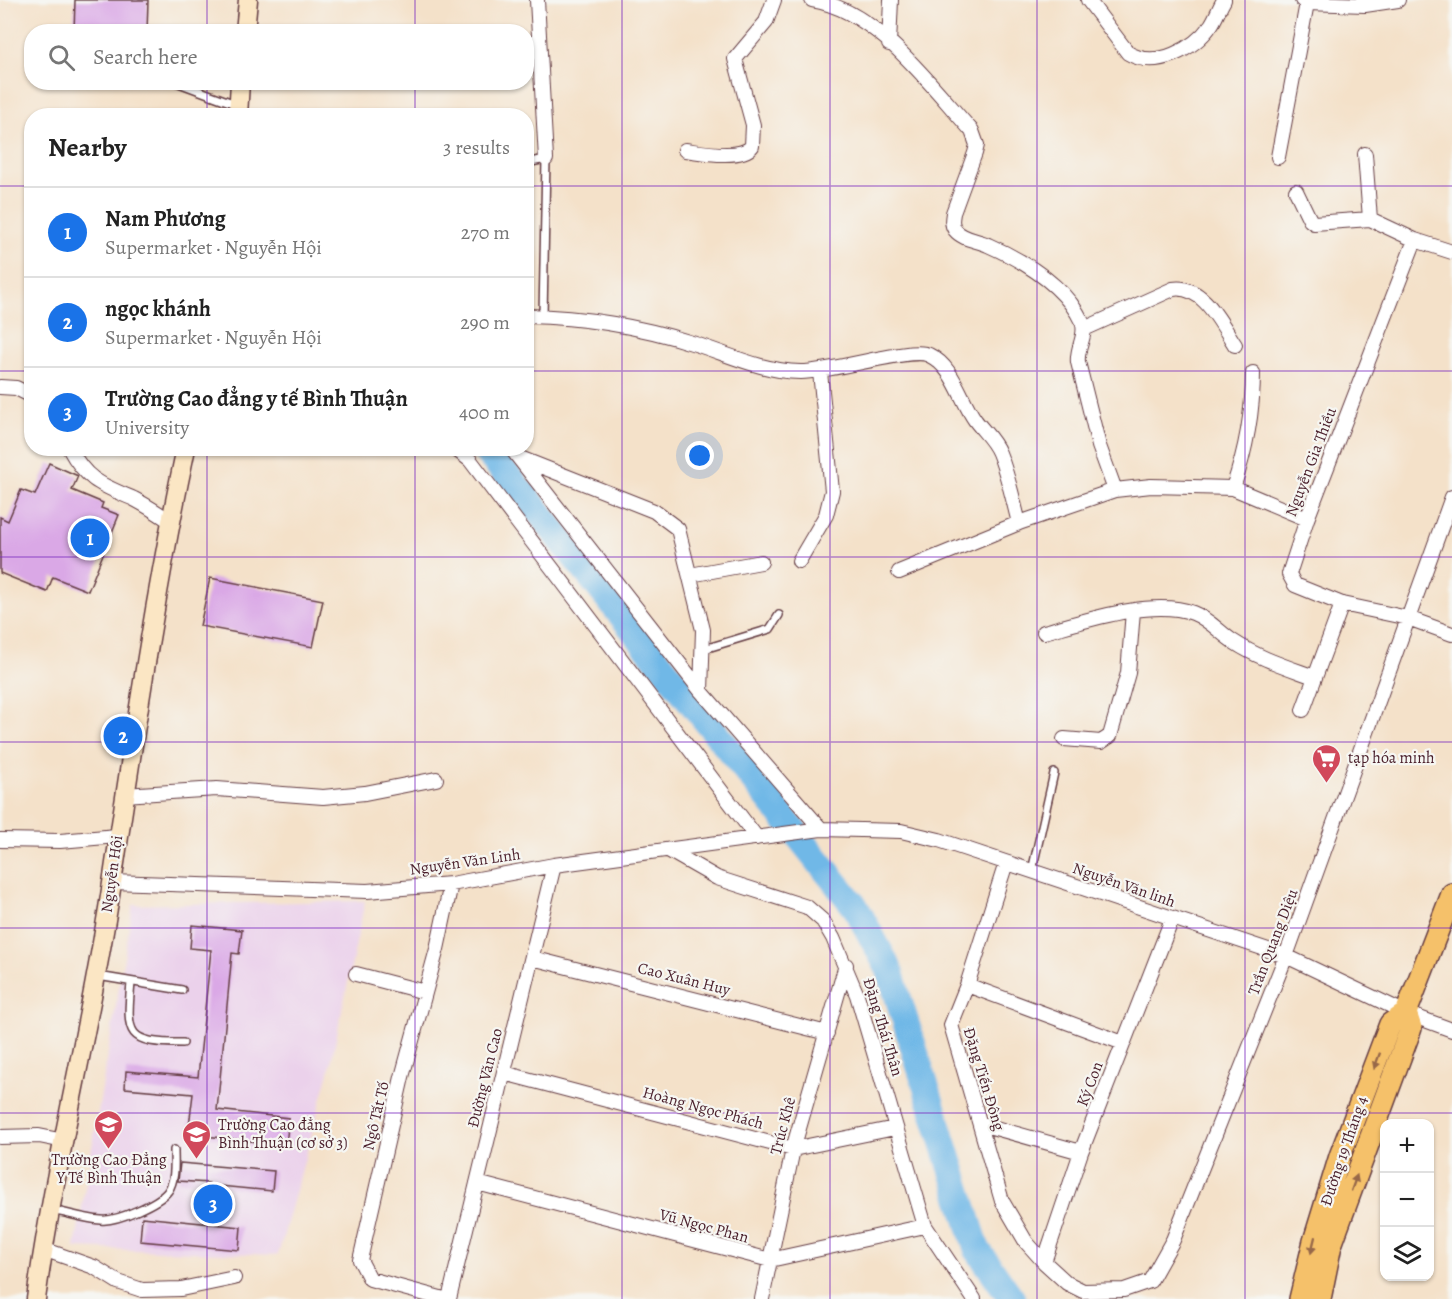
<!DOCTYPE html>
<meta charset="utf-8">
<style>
:root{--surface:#fff;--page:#f6f6f6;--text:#222;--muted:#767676;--line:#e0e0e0;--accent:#1a73e8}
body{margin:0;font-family:Alegreya,serif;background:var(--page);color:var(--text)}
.controls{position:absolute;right:18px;bottom:18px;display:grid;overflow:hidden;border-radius:12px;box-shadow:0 2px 4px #0004}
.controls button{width:54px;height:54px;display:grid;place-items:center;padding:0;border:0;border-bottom:2px solid var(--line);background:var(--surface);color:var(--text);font:30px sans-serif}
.you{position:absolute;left:700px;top:456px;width:21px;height:21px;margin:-15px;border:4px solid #fff;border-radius:50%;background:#1a73e8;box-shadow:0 0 0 9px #1a73e833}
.badge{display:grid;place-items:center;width:39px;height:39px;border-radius:50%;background:var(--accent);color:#fff;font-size:20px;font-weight:700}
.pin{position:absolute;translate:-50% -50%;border:3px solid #fff;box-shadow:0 2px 6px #0006}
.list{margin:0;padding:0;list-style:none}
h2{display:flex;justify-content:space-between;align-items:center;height:78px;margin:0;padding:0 24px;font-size:26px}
h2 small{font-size:20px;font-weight:400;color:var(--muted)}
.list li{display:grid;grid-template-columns:39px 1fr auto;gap:18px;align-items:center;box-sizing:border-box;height:90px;padding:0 24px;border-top:2px solid var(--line)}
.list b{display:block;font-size:22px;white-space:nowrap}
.list p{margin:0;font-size:20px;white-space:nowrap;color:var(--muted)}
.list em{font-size:20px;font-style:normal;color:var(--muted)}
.icon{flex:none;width:33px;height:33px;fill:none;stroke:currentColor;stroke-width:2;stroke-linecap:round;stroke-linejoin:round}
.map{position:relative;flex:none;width:1452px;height:1299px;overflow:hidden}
.search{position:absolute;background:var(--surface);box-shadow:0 2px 4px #0004;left:24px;top:24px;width:510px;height:66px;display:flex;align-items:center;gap:15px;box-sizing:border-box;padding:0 21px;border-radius:24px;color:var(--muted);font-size:22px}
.panel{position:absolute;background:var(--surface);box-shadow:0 2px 4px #0004;left:24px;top:108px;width:510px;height:348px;border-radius:24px}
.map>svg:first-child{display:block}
.built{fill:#ebd1eb}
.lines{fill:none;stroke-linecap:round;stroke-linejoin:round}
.river{stroke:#6fb8e7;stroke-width:27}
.building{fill:#daa8e6}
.lane-casing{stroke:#643c43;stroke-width:10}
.street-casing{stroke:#643c43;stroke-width:16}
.secondary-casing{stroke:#643c43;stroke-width:21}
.primary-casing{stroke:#643c43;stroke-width:24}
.lane{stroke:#fff;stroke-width:7}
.street{stroke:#fff;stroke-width:14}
.secondary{stroke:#fbe6c4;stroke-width:18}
.primary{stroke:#f5c16b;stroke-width:21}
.oneway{fill:#976848}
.grid{fill:none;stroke:#7b2cbf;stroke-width:1.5;stroke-opacity:0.55}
.labels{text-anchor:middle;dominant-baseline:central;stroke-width:4.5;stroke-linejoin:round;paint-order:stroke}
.street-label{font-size:16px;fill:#4a1f2b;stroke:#f6f6f2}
.poi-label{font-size:16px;fill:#4a1f2b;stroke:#f6f6f2;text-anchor:start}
</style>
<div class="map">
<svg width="1452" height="1299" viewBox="0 0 1452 1299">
<rect width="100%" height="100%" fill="#f6f6f2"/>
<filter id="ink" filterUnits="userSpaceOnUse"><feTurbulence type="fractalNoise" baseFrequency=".0167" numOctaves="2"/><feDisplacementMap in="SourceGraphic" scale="12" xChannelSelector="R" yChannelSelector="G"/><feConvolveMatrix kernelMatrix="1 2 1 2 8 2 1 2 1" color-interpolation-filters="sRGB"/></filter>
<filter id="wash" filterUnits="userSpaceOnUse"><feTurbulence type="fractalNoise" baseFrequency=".008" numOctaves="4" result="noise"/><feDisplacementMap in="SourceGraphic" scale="24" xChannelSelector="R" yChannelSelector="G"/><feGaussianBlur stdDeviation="1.35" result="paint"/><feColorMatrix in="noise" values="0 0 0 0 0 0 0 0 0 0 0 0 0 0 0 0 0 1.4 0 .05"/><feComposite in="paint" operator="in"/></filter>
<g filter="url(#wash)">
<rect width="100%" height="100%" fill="#f4e1c9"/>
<!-- built -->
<path class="built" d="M 365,901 L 329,1072 L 278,1255 L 75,1248 L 133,905 Z"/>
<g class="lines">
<!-- river -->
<path class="river" d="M 483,448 L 529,500 L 856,908 L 889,969 L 977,1249 L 1012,1299"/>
</g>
<g id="blocks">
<!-- building -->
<path class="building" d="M 75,0 L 148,0 L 147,32 L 74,32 Z
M 49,463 L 78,476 L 72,490 L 103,503 L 101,508 L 119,515 L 88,591 L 53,577 L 47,592 L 0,573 L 0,517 L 8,521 L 21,490 L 35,495 Z
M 210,578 L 323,600 L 313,647 L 200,626 Z
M 192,925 L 242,930 L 239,954 L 232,953 L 217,1110 L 289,1118 L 286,1145 L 188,1134 L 193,1094 L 125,1088 L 126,1071 L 198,1077 L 211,950 L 190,948 Z
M 180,1163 L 274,1171 L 272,1191 L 220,1186 L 218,1210 L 207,1209 L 209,1183 L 178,1181 Z
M 142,1217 L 241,1227 L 239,1250 L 140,1241 Z"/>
</g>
</g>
<g filter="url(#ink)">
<use href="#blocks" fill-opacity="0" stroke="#643c43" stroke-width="1.5"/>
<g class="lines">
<defs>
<path id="lane" d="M 176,82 L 238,105
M 526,163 L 546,159 L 543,316
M 701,650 L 770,629 L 779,615
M 1032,871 L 1054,773
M 98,976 L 182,990
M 131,983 C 126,1036 127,1043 183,1043
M 51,1210 C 68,1213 85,1219 101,1220 C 116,1222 159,1203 168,1191 C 176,1179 174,1163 174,1150"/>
<path id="street" d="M 537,0 L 546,159
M 812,0 C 877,10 930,85 972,131 L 977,145 L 975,153 L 953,213 C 952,219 951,224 955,230 C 963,240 978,240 988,245 C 1024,261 1065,285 1082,322 C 1088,334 1076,348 1078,362 L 1099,446 L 1115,490
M 1088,0 L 1128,53 C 1156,70 1194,49 1211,25 C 1216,18 1219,8 1224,0
M 1302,0 L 1307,3 L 1365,5 L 1398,0
M 889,44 L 891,0
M 685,150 C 700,152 742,160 752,146 L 753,125 L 735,59 L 766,22 L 774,0
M 1365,154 L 1370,219 L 1415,240 L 1452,252
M 1278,157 L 1307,3
M 1296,191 L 1310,220 L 1314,223 L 1370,219
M 1415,240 L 1307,519 L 1289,574 L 1295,585 L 1342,604 L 1408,618 L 1452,634
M 526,316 C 582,317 639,326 692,343 C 728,354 761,371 800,372 C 830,373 912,346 929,355 C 954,367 960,399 975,420 C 983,431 994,440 999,453 C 1008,475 1013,500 1019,523
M 1084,329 L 1173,289 C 1203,284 1221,324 1235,345
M 0,387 L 16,388 L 32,396
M 69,448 C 87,481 101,485 134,499 C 146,505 158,513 170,521
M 454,448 L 470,460 L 757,838
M 511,448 L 701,691 L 821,829
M 520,458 L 654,511 L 678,529 L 703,630 L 701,691
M 1233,488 C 1246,450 1253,414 1253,373
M 799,561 L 826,515 L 832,491 L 820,372
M 899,572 L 1019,523 L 1115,490 L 1151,486 L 1233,488 L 1307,519
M 690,575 L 761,562
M 1044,632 C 1085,621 1152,598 1193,613 C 1209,619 1220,633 1234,642 C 1258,658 1287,667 1314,677
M 1303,710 L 1342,604
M 1064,739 L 1101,742 L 1110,736 L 1128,673 L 1133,611
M 124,795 L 217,789 L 323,797 L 365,793 L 436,779
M 0,840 L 60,841 L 117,836
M 668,850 L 717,878 L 807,907 L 823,921 L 833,938 L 857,995 L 925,1226 L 974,1299
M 1006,863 L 967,985 L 951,1025 L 1002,1201 L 1026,1242 L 1044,1262 L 1067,1283 L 1083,1291 L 1124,1290 L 1150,1281 L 1173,1240 L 1286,956 L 1452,497
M 112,882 L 367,891 L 451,884 L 554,865 L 821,829 L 901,831 L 939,840 L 1286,956 L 1406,1013 L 1452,1030
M 532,958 L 827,1033
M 356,974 L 425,992
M 967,985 L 1123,1043
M 504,1073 L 793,1149 L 895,1128
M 981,1124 L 1081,1152
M 0,1137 L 39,1136 L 64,1141
M 477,1183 L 770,1260 L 925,1226
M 43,1249 L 94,1267 L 118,1282 L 142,1290 L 181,1289 L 234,1278
M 1044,1262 L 1081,1152 L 1172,919
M 444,1299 L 370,1279 L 360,1260 L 402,1077 L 437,949 L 451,884
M 449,1299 L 554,865
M 762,1299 L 793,1149 L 846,965"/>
<path id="secondary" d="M 245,32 L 248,0
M 238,116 L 240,82
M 36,1299 C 55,1160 91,1023 112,883 C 134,738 155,592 186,448"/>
<path id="primary" d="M 1300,1299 L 1314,1241 L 1340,1156 L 1390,1024 L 1406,1013 L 1452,894
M 1320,1299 L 1331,1245 L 1411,1028 L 1406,1013"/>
</defs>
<!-- lane casing -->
<use href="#lane" class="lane-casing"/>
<!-- street casing -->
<use href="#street" class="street-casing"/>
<!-- secondary casing -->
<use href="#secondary" class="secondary-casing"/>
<!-- primary casing -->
<use href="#primary" class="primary-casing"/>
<!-- lane -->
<use href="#lane" class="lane"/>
<!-- street -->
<use href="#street" class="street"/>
<!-- secondary -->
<use href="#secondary" class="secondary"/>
<!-- primary -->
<use href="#primary" class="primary"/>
</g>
<!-- one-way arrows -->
<defs><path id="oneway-solid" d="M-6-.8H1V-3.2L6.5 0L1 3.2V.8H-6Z" transform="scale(1.5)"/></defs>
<g class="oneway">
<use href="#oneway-solid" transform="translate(1377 1061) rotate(110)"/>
<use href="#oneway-solid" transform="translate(1354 1183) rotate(-70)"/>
<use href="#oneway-solid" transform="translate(1313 1245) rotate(104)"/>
</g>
</g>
<!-- grid -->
<path class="grid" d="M 207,0 L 207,32M 415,0 L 415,32M 622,0 L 622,1299M 830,0 L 830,1299M 1037,0 L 1037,1299M 1245,0 L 1245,1299M 207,82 L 207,116M 415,82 L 415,116M 0,186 L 32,186M 526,186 L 1452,186M 0,371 L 32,371M 526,371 L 1452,371M 207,448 L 207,1299M 415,448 L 415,1299M 0,557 L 1452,557M 0,742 L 1452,742M 0,928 L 1452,928M 0,1113 L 1452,1113"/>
<!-- icons -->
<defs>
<symbol id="supermarket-pin" viewBox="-11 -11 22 30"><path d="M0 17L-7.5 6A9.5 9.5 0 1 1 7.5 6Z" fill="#d1495b" stroke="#f6f6f2"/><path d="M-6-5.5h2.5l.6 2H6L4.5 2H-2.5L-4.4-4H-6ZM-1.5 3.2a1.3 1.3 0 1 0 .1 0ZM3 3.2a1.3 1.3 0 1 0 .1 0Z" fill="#fff"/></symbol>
<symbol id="university-pin" viewBox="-11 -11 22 30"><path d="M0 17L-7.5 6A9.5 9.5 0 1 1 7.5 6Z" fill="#d1495b" stroke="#f6f6f2"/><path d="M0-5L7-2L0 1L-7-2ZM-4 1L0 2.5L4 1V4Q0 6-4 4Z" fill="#fff"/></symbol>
</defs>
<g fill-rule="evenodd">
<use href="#supermarket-pin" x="1310" y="742" width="33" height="45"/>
<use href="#university-pin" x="92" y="1108" width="33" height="45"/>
<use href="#university-pin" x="180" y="1118" width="33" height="45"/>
</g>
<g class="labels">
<!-- street labels -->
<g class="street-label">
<text transform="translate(1311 462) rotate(-69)">Nguyễn Gia Thiều</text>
<text transform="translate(465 862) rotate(-8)">Nguyễn Văn Linh</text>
<text transform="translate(112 874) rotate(-82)">Nguyễn Hội</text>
<text transform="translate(1124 885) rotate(19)">Nguyễn Văn linh</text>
<text transform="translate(1273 942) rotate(-69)">Trần Quang Diệu</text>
<text transform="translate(684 979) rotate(14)">Cao Xuân Huy</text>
<text transform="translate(883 1027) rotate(73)">Đặng Thái Thân</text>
<text transform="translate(485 1078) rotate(-76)">Đường Văn Cao</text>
<text transform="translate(984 1079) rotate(73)">Đặng Tiến Đông</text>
<text transform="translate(1090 1084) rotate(-69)">Ký Con</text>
<text transform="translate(703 1108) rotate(15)">Hoàng Ngọc Phách</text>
<text transform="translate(376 1116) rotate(-77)">Ngô Tất Tố</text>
<text transform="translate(783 1126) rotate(-75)">Trúc Khê</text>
<text transform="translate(1344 1151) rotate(-71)">Đường 19 Tháng 4</text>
<text transform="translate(704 1226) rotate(15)">Vũ Ngọc Phan</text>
</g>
<!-- poi labels -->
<g class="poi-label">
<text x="1348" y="758">tạp hóa minh</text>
<text x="218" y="1125">Trường Cao đẳng<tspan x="218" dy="18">Bình Thuận (cơ sở 3)</tspan></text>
<text x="109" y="1160" text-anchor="middle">Trường Cao Đẳng<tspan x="109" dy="18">Y Tế Bình Thuận</tspan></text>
</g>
</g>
</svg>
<div class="controls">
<button>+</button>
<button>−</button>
<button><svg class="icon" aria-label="layers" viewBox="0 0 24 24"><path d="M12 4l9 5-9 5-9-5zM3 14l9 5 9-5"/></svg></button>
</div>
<div class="you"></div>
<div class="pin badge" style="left:90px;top:538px">1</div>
<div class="pin badge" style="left:123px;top:736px">2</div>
<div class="pin badge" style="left:213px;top:1204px">3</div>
<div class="search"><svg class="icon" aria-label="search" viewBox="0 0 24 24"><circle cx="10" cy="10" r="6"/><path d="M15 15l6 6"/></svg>Search here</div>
<section class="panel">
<h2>Nearby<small>3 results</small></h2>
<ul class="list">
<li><span class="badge">1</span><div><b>Nam Phương</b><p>Supermarket · Nguyễn Hội</p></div><em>270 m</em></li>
<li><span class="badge">2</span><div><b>ngọc khánh</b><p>Supermarket · Nguyễn Hội</p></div><em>290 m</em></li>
<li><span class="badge">3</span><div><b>Trường Cao đẳng y tế Bình Thuận</b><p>University</p></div><em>400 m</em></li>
</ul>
</section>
</div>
